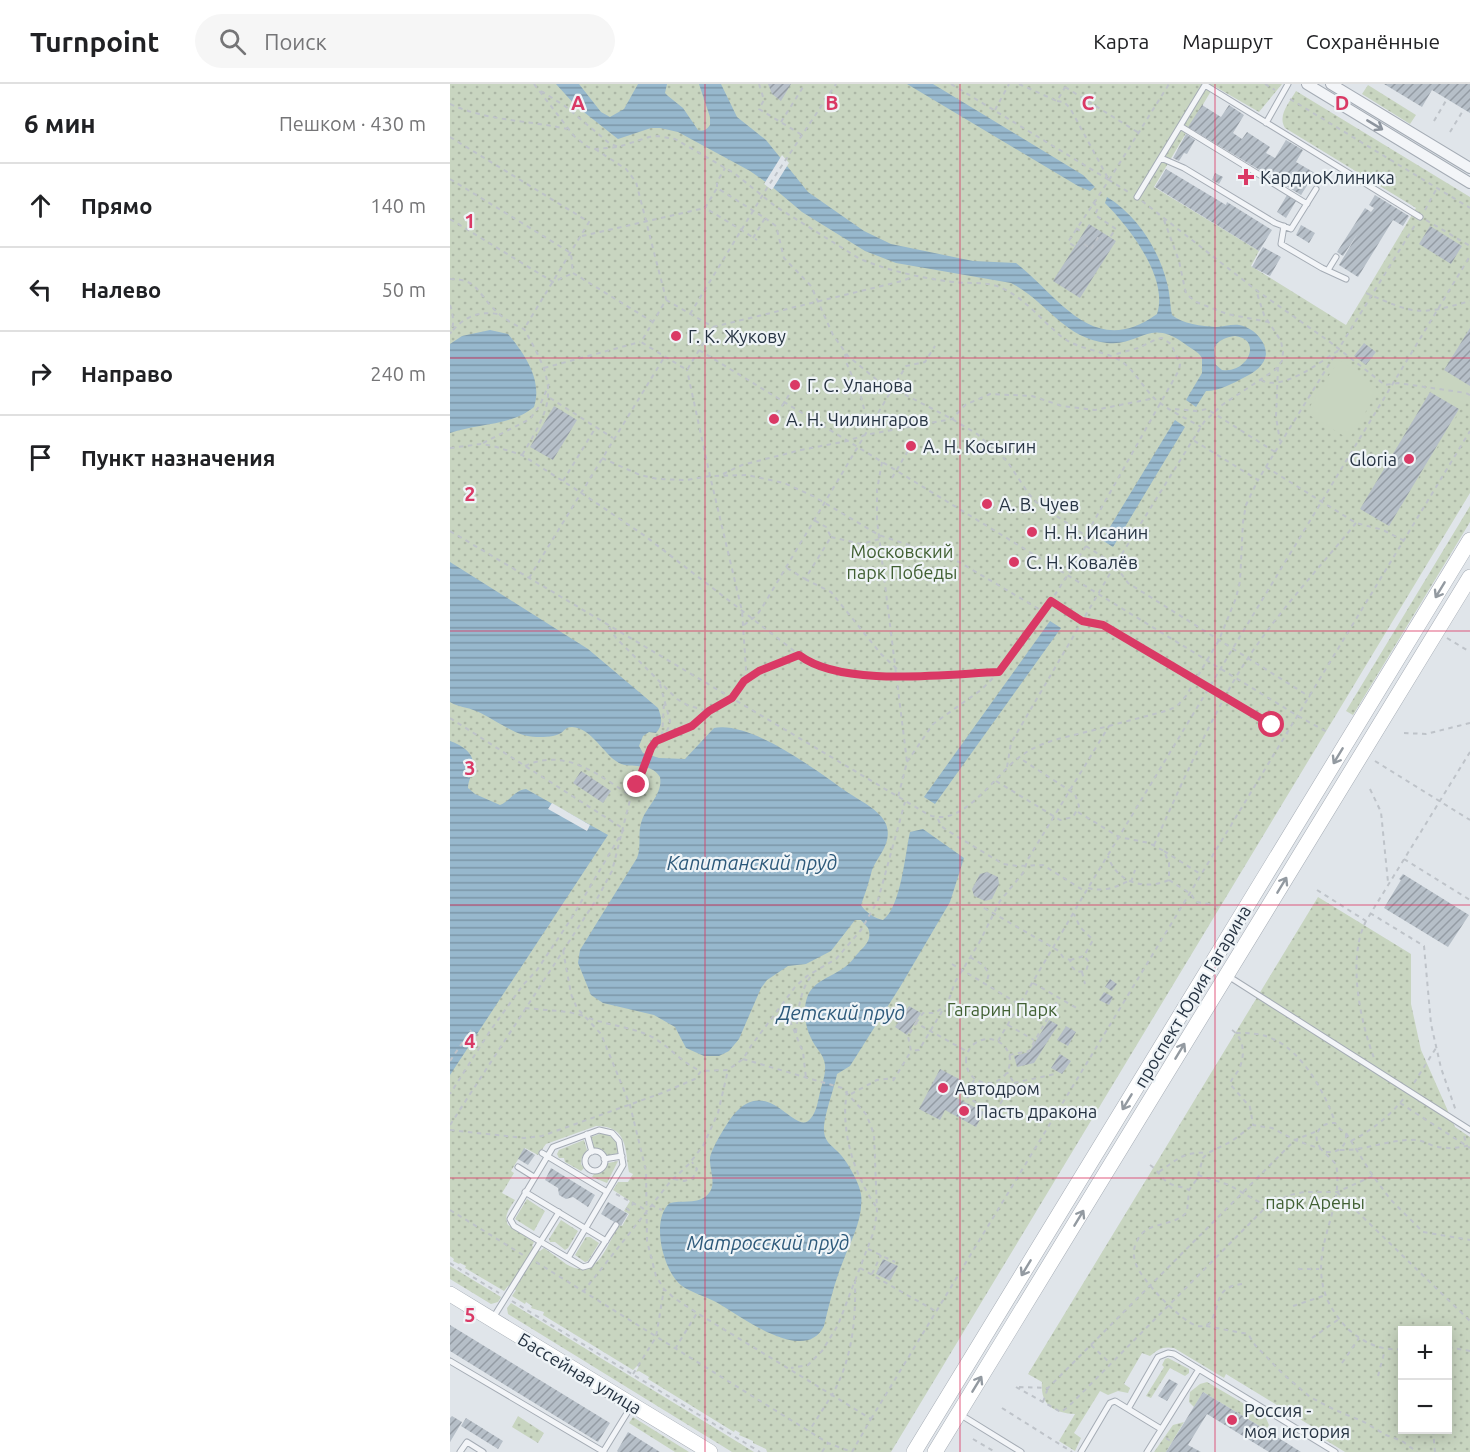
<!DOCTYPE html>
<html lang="ru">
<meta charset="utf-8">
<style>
:root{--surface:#fff;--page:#f6f6f6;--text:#202124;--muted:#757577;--line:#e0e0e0}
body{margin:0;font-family:Ubuntu,sans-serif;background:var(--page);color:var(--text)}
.controls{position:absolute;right:18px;bottom:18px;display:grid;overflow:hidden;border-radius:0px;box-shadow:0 3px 15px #0003}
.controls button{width:54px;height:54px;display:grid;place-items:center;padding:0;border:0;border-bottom:2px solid var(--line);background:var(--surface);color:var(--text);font:30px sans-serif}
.stop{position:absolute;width:18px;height:18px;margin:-14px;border:4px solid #da3965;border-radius:50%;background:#fff}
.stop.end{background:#da3965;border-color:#fff;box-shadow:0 2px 6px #0008}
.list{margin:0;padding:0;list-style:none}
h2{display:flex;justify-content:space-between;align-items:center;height:78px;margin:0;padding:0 24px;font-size:26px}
h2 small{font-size:20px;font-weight:400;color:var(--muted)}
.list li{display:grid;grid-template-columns:39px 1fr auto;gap:18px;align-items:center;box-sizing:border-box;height:84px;padding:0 24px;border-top:2px solid var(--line)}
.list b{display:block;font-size:22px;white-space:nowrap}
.list em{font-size:20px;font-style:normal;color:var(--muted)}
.icon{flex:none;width:33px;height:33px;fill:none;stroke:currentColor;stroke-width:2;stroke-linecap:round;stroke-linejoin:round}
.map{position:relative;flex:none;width:1020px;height:1368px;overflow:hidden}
header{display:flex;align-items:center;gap:36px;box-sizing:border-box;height:84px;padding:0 30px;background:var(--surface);border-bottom:2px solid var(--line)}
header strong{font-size:28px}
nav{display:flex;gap:33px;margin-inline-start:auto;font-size:21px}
.search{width:420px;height:54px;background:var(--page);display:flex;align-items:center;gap:15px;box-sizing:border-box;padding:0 21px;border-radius:33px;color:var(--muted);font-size:22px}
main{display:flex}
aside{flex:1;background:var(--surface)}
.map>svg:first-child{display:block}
.green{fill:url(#green-dots);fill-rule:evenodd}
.pitch{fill:#c8d5c0}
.water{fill:url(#water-rules);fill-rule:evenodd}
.pier{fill:#e0e5ea}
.building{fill:url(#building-hatch)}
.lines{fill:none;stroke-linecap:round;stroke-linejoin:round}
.lane-casing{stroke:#a5acb5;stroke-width:7}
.street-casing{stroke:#a5acb5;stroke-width:12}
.secondary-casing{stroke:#a5acb5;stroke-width:16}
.path{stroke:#bec3c9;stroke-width:2;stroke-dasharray:4.5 4.5;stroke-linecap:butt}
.lane{stroke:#f3f5f8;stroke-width:5}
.street{stroke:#f3f5f8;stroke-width:10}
.secondary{stroke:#fff;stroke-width:15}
.oneway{stroke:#8d949e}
.oneway2{stroke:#939aa1}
.route{stroke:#da3965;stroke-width:8}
.grid{fill:none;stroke:#da3965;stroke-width:1.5;stroke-opacity:0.55}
.poi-dot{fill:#da3965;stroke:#eff4f7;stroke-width:2}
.labels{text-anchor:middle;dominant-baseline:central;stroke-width:4.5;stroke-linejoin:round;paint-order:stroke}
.poi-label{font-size:18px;fill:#273443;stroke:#eff4f7;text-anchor:start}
.park-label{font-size:18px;fill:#416033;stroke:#eff4f7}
.street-label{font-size:18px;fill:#273443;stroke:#eff4f7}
.water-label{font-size:20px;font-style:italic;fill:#2d597a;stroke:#eff4f7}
.grid-label{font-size:20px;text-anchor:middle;font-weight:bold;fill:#da3965;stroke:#eff4f7;stroke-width:4.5;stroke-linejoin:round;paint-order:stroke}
</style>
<header>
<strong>Turnpoint</strong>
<div class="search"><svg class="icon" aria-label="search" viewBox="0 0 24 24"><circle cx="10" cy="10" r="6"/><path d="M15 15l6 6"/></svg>Поиск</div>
<nav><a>Карта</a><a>Маршрут</a><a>Сохранённые</a></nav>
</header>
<main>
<aside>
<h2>6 мин<small>Пешком · 430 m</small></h2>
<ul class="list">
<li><svg class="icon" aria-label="ahead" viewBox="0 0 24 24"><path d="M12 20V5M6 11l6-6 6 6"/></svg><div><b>Прямо</b></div><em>140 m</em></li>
<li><svg class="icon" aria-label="left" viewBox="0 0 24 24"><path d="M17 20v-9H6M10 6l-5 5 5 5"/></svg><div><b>Налево</b></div><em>50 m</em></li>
<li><svg class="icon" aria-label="right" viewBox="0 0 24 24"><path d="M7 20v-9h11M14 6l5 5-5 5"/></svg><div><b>Направо</b></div><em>240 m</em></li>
<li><svg class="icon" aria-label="arrive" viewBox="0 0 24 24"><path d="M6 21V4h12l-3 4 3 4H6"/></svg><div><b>Пункт назначения</b></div></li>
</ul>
</aside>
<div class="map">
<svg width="1020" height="1368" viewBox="0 0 1020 1368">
<defs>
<pattern id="green-dots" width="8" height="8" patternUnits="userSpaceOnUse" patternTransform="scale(1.5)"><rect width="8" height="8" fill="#c8d5c0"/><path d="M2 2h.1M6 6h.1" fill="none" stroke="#acb7a6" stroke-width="1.8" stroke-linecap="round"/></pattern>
<pattern id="water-rules" width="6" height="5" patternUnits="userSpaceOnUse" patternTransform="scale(1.5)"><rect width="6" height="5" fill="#97b8cd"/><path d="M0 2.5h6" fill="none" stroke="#7b96a8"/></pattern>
<pattern id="building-hatch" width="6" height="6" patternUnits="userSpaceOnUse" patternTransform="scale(1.5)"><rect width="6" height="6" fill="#b6bfc8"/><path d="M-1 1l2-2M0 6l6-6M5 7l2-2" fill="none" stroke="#949ca4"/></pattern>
</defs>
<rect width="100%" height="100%" fill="#e0e5ea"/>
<!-- green -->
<path class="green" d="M 0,0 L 832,0 L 809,28 L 764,2 L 704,103 L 809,167 L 801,182 L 896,241 L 966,124 L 835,44 C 827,31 840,18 846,7 L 1020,113 L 1020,409 L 441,1368 L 317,1368 L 316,1365 L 303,1359 L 303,1357 L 289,1351 L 290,1349 L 285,1346 L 284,1348 L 198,1295 L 199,1293 L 189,1287 L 186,1288 L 189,1282 L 188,1281 L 183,1286 L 93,1231 L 94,1228 L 81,1224 L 82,1222 L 76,1218 L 75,1220 L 62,1212 L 66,1206 L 58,1202 L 54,1207 L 15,1184 L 16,1182 L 10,1179 L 9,1180 L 3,1177 L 4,1175 L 0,1172 ZM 146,1042 C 178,1042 175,1065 179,1088 L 183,1090 L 178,1098 L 168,1098 L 163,1106 L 180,1117 L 174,1127 L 179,1130 L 172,1142 L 169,1141 C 155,1165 146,1198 116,1180 C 111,1176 101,1169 94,1164 L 90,1167 L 82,1162 L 84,1158 L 58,1141 C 53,1131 60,1124 65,1116 L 52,1109 L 64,1089 L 61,1087 L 75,1064 L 88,1071 L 96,1060 Z
M 918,1 L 966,31 L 960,40 L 912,10 Z
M 1020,422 L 1020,438 L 903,631 L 896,627 Z
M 868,813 L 961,870 L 961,920 L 971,966 L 1005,1043 L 1020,1053 L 1020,1368 L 895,1368 L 869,1352 L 871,1348 L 776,1290 L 774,1294 L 724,1264 C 713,1262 708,1265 700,1272 L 692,1269 L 674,1300 L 680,1304 L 678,1309 L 668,1307 L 658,1311 L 650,1307 L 624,1349 L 631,1354 L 625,1367 L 609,1357 L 625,1330 C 604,1329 590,1321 592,1298 L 578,1290 ZM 952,1246 L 998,1246 L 998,1346 L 952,1346 Z
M 152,1049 C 163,1052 169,1058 168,1069 L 157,1072 L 153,1066 L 144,1064 L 141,1053 Z
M 134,1056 L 137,1066 L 132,1073 L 131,1080 L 134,1084 L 131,1087 L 115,1078 L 114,1074 L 109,1074 L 107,1070 L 109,1066 Z
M 168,1077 L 157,1099 L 142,1093 L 144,1090 L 154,1086 L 158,1079 Z
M 77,1115 L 95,1127 L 84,1147 L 65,1135 Z
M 111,1136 L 128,1147 L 118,1164 L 115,1166 L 105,1158 L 100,1158 L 99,1155 Z
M 136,1153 L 140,1153 L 149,1159 L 138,1177 L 135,1178 L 125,1171 Z
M 0,1182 L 51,1213 L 48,1218 L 41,1220 L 0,1195 Z
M 61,1219 L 304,1368 L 305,1368 L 282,1368 L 58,1230 L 57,1224 Z
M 718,1274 L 739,1285 L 739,1289 L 735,1292 L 720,1284 L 701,1314 L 696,1312 L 714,1283 L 712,1281 L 715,1275 Z
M 757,1298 L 815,1332 L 819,1341 L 816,1346 L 753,1308 L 744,1323 L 739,1318 L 740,1308 L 750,1300 Z
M 68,1332 L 94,1349 L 88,1359 L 62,1343 Z
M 183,1333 L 239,1368 L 225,1368 L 179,1339 Z
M 734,1338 L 716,1368 L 704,1368 L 723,1341 Z"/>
<!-- pitch -->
<path class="pitch" d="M 1020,244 L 1020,310 L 939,442 L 910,425 Z
M 889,275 L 929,306 L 899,355 L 856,329 Z"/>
<!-- water -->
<path class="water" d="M 106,0 L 129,0 L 151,28 L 160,33 L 174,25 L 188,0 L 217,0 L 215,9 L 218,12 L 233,24 L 248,46 C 254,48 257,45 260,41 L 260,33 L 249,0 L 271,0 L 287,33 L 316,56 L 358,108 L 414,147 L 441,160 L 523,177 L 566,179 C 610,213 643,276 707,230 C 719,194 679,143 655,119 L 657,113 C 687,131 709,166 717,199 C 720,210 720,221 722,231 C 732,240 752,242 766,243 C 774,243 781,240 789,241 C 802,243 816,256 816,270 C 815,281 804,289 795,293 C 784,299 769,307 756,307 L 746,323 L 736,316 L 752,289 L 752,274 C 748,267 741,265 735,260 C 698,233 690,263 657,259 C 613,254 597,217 561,199 L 446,179 L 415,167 L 352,128 L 320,101 L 300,87 L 228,48 L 210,44 L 201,44 L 168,55 L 125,21 ZM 785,252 C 813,255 798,290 772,286 L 766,281 L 764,264 C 768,256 776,253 785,252 Z
M 457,0 L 483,0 L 633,91 L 645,103 L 640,107 L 628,102 Z
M 40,246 L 58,250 C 74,269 93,296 84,323 C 61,342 28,339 0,349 L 0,260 L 12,252 Z
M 725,336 L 735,343 L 663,463 L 652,456 Z
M 0,478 L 138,565 L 208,624 C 212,634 213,641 206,649 L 199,648 L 193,652 L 189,662 L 193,669 L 209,674 L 235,675 L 264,644 C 302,637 367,687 397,708 C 409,716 430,726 436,740 C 443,759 428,771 422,786 C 419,798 415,810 411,821 C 415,828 426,835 433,836 C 451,823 455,770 460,748 L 473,745 L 514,774 L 500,818 L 450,903 L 400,982 L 387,990 C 384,1006 373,1033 374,1048 C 375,1059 384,1063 390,1070 C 398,1079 409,1098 411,1110 C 414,1135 400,1158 392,1180 C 384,1200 379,1221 374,1242 C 355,1282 289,1231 266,1218 C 255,1212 242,1209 232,1202 C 213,1188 200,1135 220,1119 C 231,1116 245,1120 255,1113 C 269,1103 259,1087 260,1074 C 261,1065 280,1033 287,1027 C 322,993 346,1055 361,1034 C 367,1027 368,1016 370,1008 C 372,1000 376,990 375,981 C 374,970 365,964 361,954 C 355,943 353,925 357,914 C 362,897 382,893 395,883 C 401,879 405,872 410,867 C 417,860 422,854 418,844 L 411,836 L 405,836 L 381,867 L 356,880 L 338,882 L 317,896 L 311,904 L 289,955 L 279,967 L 269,972 L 254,972 L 236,964 L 225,943 L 204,931 L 153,919 L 141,911 L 128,879 L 130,866 L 187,774 C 192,762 187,748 192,736 C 197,722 213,710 210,693 C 200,677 181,685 169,679 C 153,670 142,644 122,643 C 116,643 115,646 111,649 C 105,653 95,653 88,653 C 66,654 46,635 26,627 C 17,623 8,623 0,618 Z
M 600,537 L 611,544 L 485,720 L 474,713 Z
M 0,657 C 12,661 26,670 23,685 C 22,691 18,697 18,704 L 25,710 L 50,721 C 60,717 65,706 76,705 L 158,751 L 0,991 Z"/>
<!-- pier -->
<path class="pier" d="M 332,71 L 339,79 L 322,106 L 314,100 Z
M 102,719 L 140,741 L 137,747 L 98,725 Z"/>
<!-- building -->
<path class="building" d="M 318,0 L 341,0 L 331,17 L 322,10 Z
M 934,0 L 1020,0 L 1020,29 L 982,6 L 972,23 Z
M 752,21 L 771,33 L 779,21 L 794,31 L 783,49 L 792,55 L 797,48 L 820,63 L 816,69 L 825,74 L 836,56 L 853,66 L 846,78 L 865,89 L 851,111 L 738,43 Z
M 736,50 L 745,56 L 737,70 L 734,69 L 729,77 L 723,74 Z
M 716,85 L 776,121 L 777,118 L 822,146 L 809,167 L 705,103 Z
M 765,89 L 773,93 L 769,100 L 762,96 Z
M 837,111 L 846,117 L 836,134 L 827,128 Z
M 925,111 L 959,132 L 953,142 L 943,136 L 908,193 L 889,181 L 908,149 L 893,172 L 887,168 L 915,124 L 921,128 L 924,124 L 919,121 Z
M 639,140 L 666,157 L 630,214 L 603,197 Z
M 851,141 L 865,149 L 859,159 L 846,151 Z
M 980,142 L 1012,162 L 1001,180 L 969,160 Z
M 813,163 L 831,173 L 820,192 L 802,183 Z
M 1020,244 L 1020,302 L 994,286 Z
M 914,259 L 926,268 L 916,281 L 904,272 Z
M 980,308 L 1009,325 L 939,442 L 910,425 Z
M 104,322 L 127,336 L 103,376 L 80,363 Z
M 131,687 L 161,707 L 153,719 L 123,699 Z
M 537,788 L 548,793 L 549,800 L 542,815 L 535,817 L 524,812 L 522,805 L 530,790 Z
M 953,790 L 1019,831 L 998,863 L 934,824 L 951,796 L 949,795 Z
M 660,895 L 667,900 L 662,907 L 655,903 Z
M 654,908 L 663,913 L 659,921 L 649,916 Z
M 459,922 L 471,929 L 457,951 L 445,943 Z
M 599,936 L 608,941 L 584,979 L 567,983 L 564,972 L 579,968 Z
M 616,942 L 626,948 L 618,962 L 607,956 Z
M 610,970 L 621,977 L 612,990 L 601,984 Z
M 490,985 L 511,996 L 503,1012 L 534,1028 L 526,1043 L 495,1026 L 490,1036 L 469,1025 Z
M 74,1064 L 85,1071 L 78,1081 L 68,1075 Z
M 101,1084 L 145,1111 L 138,1123 L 123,1113 L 116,1115 L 109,1111 L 108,1104 L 95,1096 Z
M 158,1118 L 178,1130 L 171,1142 L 151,1130 Z
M 433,1175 L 448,1182 L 440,1197 L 426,1190 Z
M 0,1241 L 160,1339 L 148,1358 L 0,1267 Z
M 719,1295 L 728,1300 L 717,1317 L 708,1312 Z
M 753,1308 L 816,1346 L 851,1368 L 819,1368 L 757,1330 L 738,1361 L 751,1368 L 716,1368 Z
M 2,1332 L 12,1338 L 0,1358 L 0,1334 Z
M 16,1334 L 53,1357 L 48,1365 L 11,1342 Z
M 178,1348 L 210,1368 L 168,1368 L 167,1367 Z"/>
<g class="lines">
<defs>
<path id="lane" d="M 816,39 L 838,0
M 730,42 L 857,120
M 711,74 L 734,84 L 825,139 L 841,145 L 866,105
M 687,113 L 755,1 L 970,133
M 834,142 L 831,160 L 872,184 L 896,195
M 878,186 L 886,173
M 778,892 L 1020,1046
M 137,1050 L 142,1068
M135 1077a10 10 0 1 1 20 0a10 10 0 1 1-20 0Z
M 92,1069 L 157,1108
M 154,1075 L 172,1072
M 68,1083 L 84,1093
M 75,1108 L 156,1157
M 118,1174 L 64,1142 L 60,1135 L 103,1063 L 149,1046 L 162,1049 L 169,1057 L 173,1081 L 118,1174 L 133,1183 L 140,1181 L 166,1141
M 43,1234 L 109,1128
M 0,1277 L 154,1368
M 678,1325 L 708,1273 L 718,1269 L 724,1270 L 885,1368
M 511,1331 L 571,1368
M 10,1368 L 17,1358 L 33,1368
M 153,1368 L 182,1321
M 631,1368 L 660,1319 L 665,1317 L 711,1345
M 697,1368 L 749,1285"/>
<path id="street" d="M 857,0 L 1020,99
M 881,0 L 1020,84"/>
<path id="secondary" d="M 0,1210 L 260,1368
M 464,1368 L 1020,456
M 485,1368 L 1020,493"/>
</defs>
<!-- lane casing -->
<use href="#lane" class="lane-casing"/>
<!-- street casing -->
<use href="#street" class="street-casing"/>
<!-- secondary casing -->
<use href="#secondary" class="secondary-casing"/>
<!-- path -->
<path class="path" d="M 84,0 L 124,52 L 138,63 L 145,65 L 168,63 L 199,53 L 208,52 L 225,55 L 284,89 L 325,122 L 410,175 C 440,187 471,194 503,198 C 519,200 537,197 552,204 C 576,215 592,237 612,253 C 629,266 653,266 671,277 C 685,287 692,302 704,314 C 717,326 736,334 751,343
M 309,0 L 314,16 L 309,25 L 352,51
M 501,0 L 659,96
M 569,0 L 607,17 L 617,0
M 815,0 L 825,6
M 615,3 L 689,49
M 91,7 L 115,22 L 159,59 L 168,63
M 840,15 L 1020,124
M 607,17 L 614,18 L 620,24 L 659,96
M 0,20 C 37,37 77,36 117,45
M 545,26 L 559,0
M 984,37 L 997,15
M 331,38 L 355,0
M 1000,48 L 1014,25
M 0,53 L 139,138 L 74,245
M 145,65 L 176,85 L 186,98 L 216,215
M 0,95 L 121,169 L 123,189
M 659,96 L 719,0
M 267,103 L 267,98 L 275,84
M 692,117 L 806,206 L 880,258 L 935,301 L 948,299 L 1016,309 L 1020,311
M 643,118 L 648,124 L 645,131 L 666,145 L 660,153
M 975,126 L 987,104
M 315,134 L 326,142 L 334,174 L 361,202 L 383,251 L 398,272 L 427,296 L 502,335 L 527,350 L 557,377 L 578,409 L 586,418 L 636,452
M 0,135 L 103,198 L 123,189
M 714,136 L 729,177 L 736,210 L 746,218 L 777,230 L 818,238
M 976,136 L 1020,162
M 626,144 L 633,149
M 132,152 L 255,124
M 303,154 L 315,134 L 267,104 L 255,124 C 272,134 290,145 307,156
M 634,160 L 641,165 L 649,152 L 653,154
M 624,162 L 618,158 L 659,96 L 680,109
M 123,189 L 203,238
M 0,195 C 26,195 27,207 42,223 C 51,233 62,240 74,245 C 107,302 106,316 72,371
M 916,209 C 965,230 968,232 1020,217
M 216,216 L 263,243 L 237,286 L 191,258 Z
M 0,221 C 3,229 5,242 0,250
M 240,230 L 317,104 L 386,0
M 263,243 L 452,197 L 463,193
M 3,246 C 16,232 29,227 48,230
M 249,266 L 848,632 L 879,649
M 395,270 L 397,280 L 411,313 L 419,344
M 828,283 L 826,333 L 830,357
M 94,284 L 190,258
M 811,296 C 831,308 869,279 886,268
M 100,314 L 163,354
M 725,325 L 746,327 L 757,325 L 825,368 L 808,396 L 743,356
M 327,330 L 342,306
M 33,359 L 80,335 L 90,321 L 99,300
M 0,364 L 31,360 L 43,362 L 72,371 L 130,408 L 195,452 L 356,576 C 403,601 495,590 549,588
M 825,368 L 965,141
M 152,374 L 190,391 L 208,395 L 237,396 L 260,392 L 297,391 L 334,399 L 363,412 L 429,451 L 509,478 L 594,528
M 432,378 L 427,406 L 427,436 L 457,678 L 448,713
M 816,383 L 906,439 L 933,446 L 955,457
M 273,390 L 292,381 L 351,366 L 397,357 L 415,351 L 502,335 L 515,321 L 540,310 L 582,312 L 612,322 L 645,326 L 705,314
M 442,394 L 459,365
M 113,397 L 146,343
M 0,447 L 479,731 C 512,744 544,693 567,675 C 588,657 618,653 644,646 C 669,639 694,633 719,626 L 727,622 L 736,612 L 769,556 L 786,514 L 790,497 L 793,438 L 796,421 L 808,396
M 381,453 L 411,460 L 430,455
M 636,462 L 665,481 L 678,499 L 860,613
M 337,484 L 355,495 L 381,453 L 376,443 L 364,436
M 79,494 L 215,272
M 355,495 L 381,508 L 431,570 L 447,585
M 601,517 L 632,536 L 653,541 L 838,650
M 294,541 L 307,531 L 313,522 L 456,282 L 475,278 L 485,262
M 159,543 L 166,554 L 227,615 L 237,621 L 257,627
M 997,554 L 1020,568
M 293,597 L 320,581 L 348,571
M 210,600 L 220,637 L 219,643 L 212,654
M 0,634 L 174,745 L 121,835 L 87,886 L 73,901 L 40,947 L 0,1010
M 954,649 L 976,650 L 1020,639
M 212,652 L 214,619
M 925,677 L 1020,736
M 457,678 L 483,640 L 531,606 L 549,588 L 594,528 L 636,462 L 635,453 L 729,286 L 730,280 L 721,260 L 712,254 L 707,255 L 688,264 L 663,271
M 75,682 C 115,663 149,691 181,712
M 557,683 L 561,659 L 665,481 L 754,338 L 772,321 L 825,286 L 832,277 L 833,268 L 831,257 L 814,231 L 806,206
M 546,697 L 610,736 L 623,733 L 629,722 L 625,710 L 568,673
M 920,705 L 931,728 L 938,798
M 628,728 L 669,753 L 699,759 L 714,767 L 719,779 L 719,796 C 694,807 666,798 658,772
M 488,735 L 491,742 L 498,747 L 553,780 L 567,782 L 593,781 L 636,808
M 704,761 C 727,710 749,660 776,611 C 809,548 861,494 906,439
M 714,767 L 752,791
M 954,775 L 1020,816
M 719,796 L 741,810 L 746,818 L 765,821 L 772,825
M 681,798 L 685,786
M 638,804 C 652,808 666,804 678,797
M 867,806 L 916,837 L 1020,668
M 534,824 L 609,867 L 613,873 L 620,876 L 622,883 L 627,888 L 636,887 L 639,878 L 634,872
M 920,829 L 974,862 L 981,940 L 991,984 L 1006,1027
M 916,837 C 897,874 910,937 924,974
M 113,866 L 121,910 L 127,924 L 151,950 L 180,1021 L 196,1087 L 197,1157 L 206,1192 L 214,1205 L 224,1214 L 247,1229 L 382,1311 C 402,1276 406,1237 405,1197
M 520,873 L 533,881 L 539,889 L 536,901
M 620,876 L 634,872 L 643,856 L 630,843 L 624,830
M 502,880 L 577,925
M 632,888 L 635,900
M 583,899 L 630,926
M 333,920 L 353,968 L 356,994
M 75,924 L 119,928 L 134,932
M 492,927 L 491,929 L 469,966 L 461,967 L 458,952 L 466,939 L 518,968
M 139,934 C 160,942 184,943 204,954 C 221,964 233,980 251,987
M 466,939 L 473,929 L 485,929 L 497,921 L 505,898 L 529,859 L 550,817 L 573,789 L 578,775 L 659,642
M 558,941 L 584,956
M 782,946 C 794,954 795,970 790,983 C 788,989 782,993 780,1000 L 800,1023 L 803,1041 L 822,1044 L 845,1056 L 871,1065 L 886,1080 C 895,1128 857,1164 877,1215 C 882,1226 890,1237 898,1245 C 914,1259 931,1267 952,1265
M 346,949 C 348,928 349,909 361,892
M 786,949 C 799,949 811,949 823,955 C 853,968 875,1009 885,1038
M516 977a22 22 0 1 1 44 0a22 22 0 1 1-44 0Z
M 548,957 L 638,804 L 1020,172
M 559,971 L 579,967 L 609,914
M 293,975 L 392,1004 L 416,1030 L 424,1050 L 427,1127 L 424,1147 L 388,1241 L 372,1267 L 358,1281 L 341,1284
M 0,977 L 21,946
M 524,996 L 515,1012 L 544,1029 L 564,999 L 557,988
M 443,997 L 461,967
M 564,999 L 605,990
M 964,999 L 986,964
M 397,1007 C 390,1047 404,1091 427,1124
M 401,1010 L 427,996 L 445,994
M 950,1019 L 1020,1064
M 0,1041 L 148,813 L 162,787 L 181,712 L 201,664 L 212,654 L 233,647 L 242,642 L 259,627 L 282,614 L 293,597 L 296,585 L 292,527 L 260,392 L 237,286
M 0,1046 L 74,1054 L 92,1052 L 212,1009 L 245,995 L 251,987 L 278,986 L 293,975 L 301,962 L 345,903 L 357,892 L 386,875 L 411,846 L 428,816 L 455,718
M 901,1057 C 922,1046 939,1033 954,1014
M 871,1065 C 861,1052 869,1038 885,1039 L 890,1045 L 896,1049 L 923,1092 L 941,1116 L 973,1148 L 1020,1156
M 890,1066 C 914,1067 936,1056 961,1056 C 970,1055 976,1059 984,1062 C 995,1065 1006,1064 1017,1062 L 1014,1052
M 876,1068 C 889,1069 897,1062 896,1049
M 700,1081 C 708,1086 712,1096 719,1099 C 725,1103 732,1102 739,1106
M 709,1088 C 727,1075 735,1067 758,1069
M 748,1091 L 779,1101 L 816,1122
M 224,1095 L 234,1097 L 243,1094 L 247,1085 L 242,1078
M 887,1108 L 1020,1237
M 166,1110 L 198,1127
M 201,1121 L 212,1126
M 176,1124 L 179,1126 L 183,1120
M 0,1126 L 73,1171
M 418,1165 L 445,1178
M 86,1178 L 378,1359 L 402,1368 L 421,1335 L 382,1311 L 359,1347
M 0,1179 L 49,1209
M 410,1184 L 487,1228
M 848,1185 L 869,1185
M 422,1190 L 431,1171
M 792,1200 C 764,1203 771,1221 760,1239 C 755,1242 752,1243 747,1242 C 731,1237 691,1196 686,1180 C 683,1173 683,1164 687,1157 C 696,1136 723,1144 737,1128 L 739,1106 L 747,1095 L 753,1074 L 758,1069 L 782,1057 L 803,1041
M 133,1208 L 220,1098 L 238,1081 L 253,1062 L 268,1029 L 278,986
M 62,1217 L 310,1368
M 843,1222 L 876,1211
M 756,1242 L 798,1250 L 805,1261 L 833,1290 L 860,1313 L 883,1325 L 914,1338 L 936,1351 L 952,1357 L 967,1368
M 862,1254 L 889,1235
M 641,1261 L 660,1279
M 998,1263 L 1020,1267
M 225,1265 L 247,1229
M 892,1279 L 909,1254
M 183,1290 L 206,1253 L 214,1205
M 928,1292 L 935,1266
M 566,1303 L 611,1328 L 619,1322 L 818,1121 L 840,1111 L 854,1108 L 887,1108 L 923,1092
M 569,1303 L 598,1304 L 845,1056 L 867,1047
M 593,1318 L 598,1304
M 552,1324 L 622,1368
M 421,1335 L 1020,347
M 983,1346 L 985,1368
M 716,1354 L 722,1358
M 523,1355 L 545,1368
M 372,1368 L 378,1359"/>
<!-- lane -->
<use href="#lane" class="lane"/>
<!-- street -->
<use href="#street" class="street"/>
<!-- secondary -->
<use href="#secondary" class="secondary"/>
</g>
<!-- one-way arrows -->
<defs><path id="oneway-shaft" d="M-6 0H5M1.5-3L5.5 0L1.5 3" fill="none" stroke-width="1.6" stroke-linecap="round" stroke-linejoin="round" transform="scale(1.5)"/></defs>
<use class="oneway" href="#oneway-shaft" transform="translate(925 41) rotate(31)"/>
<g class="oneway2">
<use href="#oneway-shaft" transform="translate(990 506) rotate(121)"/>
<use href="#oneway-shaft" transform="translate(888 672) rotate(121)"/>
<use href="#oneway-shaft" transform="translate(832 801) rotate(-59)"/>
<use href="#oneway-shaft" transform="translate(730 967) rotate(-59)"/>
<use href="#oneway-shaft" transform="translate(677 1018) rotate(121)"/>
<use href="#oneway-shaft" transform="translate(629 1134) rotate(-59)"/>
<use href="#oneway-shaft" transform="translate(576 1184) rotate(121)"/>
<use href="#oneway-shaft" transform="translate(527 1300) rotate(-59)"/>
</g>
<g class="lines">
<!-- route -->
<path class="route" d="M 187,701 L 201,664 L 206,657 L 242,642 L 259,627 L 282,614 L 294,597 L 309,587 L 349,571 C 392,604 496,590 549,588 L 601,517 L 632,537 L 653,541 L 822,641"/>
</g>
<!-- grid -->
<path class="grid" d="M 255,0 L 255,1368M 510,0 L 510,1368M 765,0 L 765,1368M 0,274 L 1020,274M 0,547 L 1020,547M 0,821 L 1020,821M 0,1094 L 1020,1094"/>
<!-- markers -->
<g class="poi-dot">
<path d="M793 84h6v6h6v6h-6v6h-6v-6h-6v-6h6z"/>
<circle cx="226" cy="252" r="6"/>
<circle cx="345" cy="301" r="6"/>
<circle cx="324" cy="335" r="6"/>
<circle cx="461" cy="362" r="6"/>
<circle cx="959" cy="375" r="6"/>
<circle cx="537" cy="420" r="6"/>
<circle cx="582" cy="448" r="6"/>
<circle cx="564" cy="478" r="6"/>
<circle cx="493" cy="1004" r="6"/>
<circle cx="514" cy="1027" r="6"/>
<circle cx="782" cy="1336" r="6"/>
</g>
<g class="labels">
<!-- poi labels -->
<g class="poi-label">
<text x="810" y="93">КардиоКлиника</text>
<text x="238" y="252">Г. К. Жукову</text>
<text x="357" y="301">Г. С. Уланова</text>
<text x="336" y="335">А. Н. Чилингаров</text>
<text x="473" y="362">А. Н. Косыгин</text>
<text x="947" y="375" text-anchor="end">Gloria</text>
<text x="549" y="420">А. В. Чуев</text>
<text x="594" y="448">Н. Н. Исанин</text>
<text x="576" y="478">С. Н. Ковалёв</text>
<text x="505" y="1004">Автодром</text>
<text x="526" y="1027">Пасть дракона</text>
<text x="794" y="1326">Россия -<tspan x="794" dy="21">моя история</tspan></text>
</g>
<!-- park labels -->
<g class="park-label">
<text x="452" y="467">Московский<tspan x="452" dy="21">парк Победы</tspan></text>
<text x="552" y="925">Гагарин Парк</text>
<text x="865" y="1118">парк Арены</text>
</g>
<!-- street labels -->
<g class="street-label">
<text transform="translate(742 912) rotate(-59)">проспект Юрия Гагарина</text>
<text transform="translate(130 1289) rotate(31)">Бассейная улица</text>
</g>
<!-- water labels -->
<g class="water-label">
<text x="302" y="778">Капитанский пруд</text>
<text x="391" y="928">Детский пруд</text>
<text x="318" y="1158">Матросский пруд</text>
</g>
</g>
<g class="grid-label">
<text x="128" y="26">A</text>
<text x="382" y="26">B</text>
<text x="638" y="26">C</text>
<text x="892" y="26">D</text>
<text x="20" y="144">1</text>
<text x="20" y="417">2</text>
<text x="20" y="691">3</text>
<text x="20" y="964">4</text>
<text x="20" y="1238">5</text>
</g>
</svg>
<div class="controls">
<button>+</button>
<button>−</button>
</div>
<div class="stop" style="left:822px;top:641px"></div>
<div class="stop end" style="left:187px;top:701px"></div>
</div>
</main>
